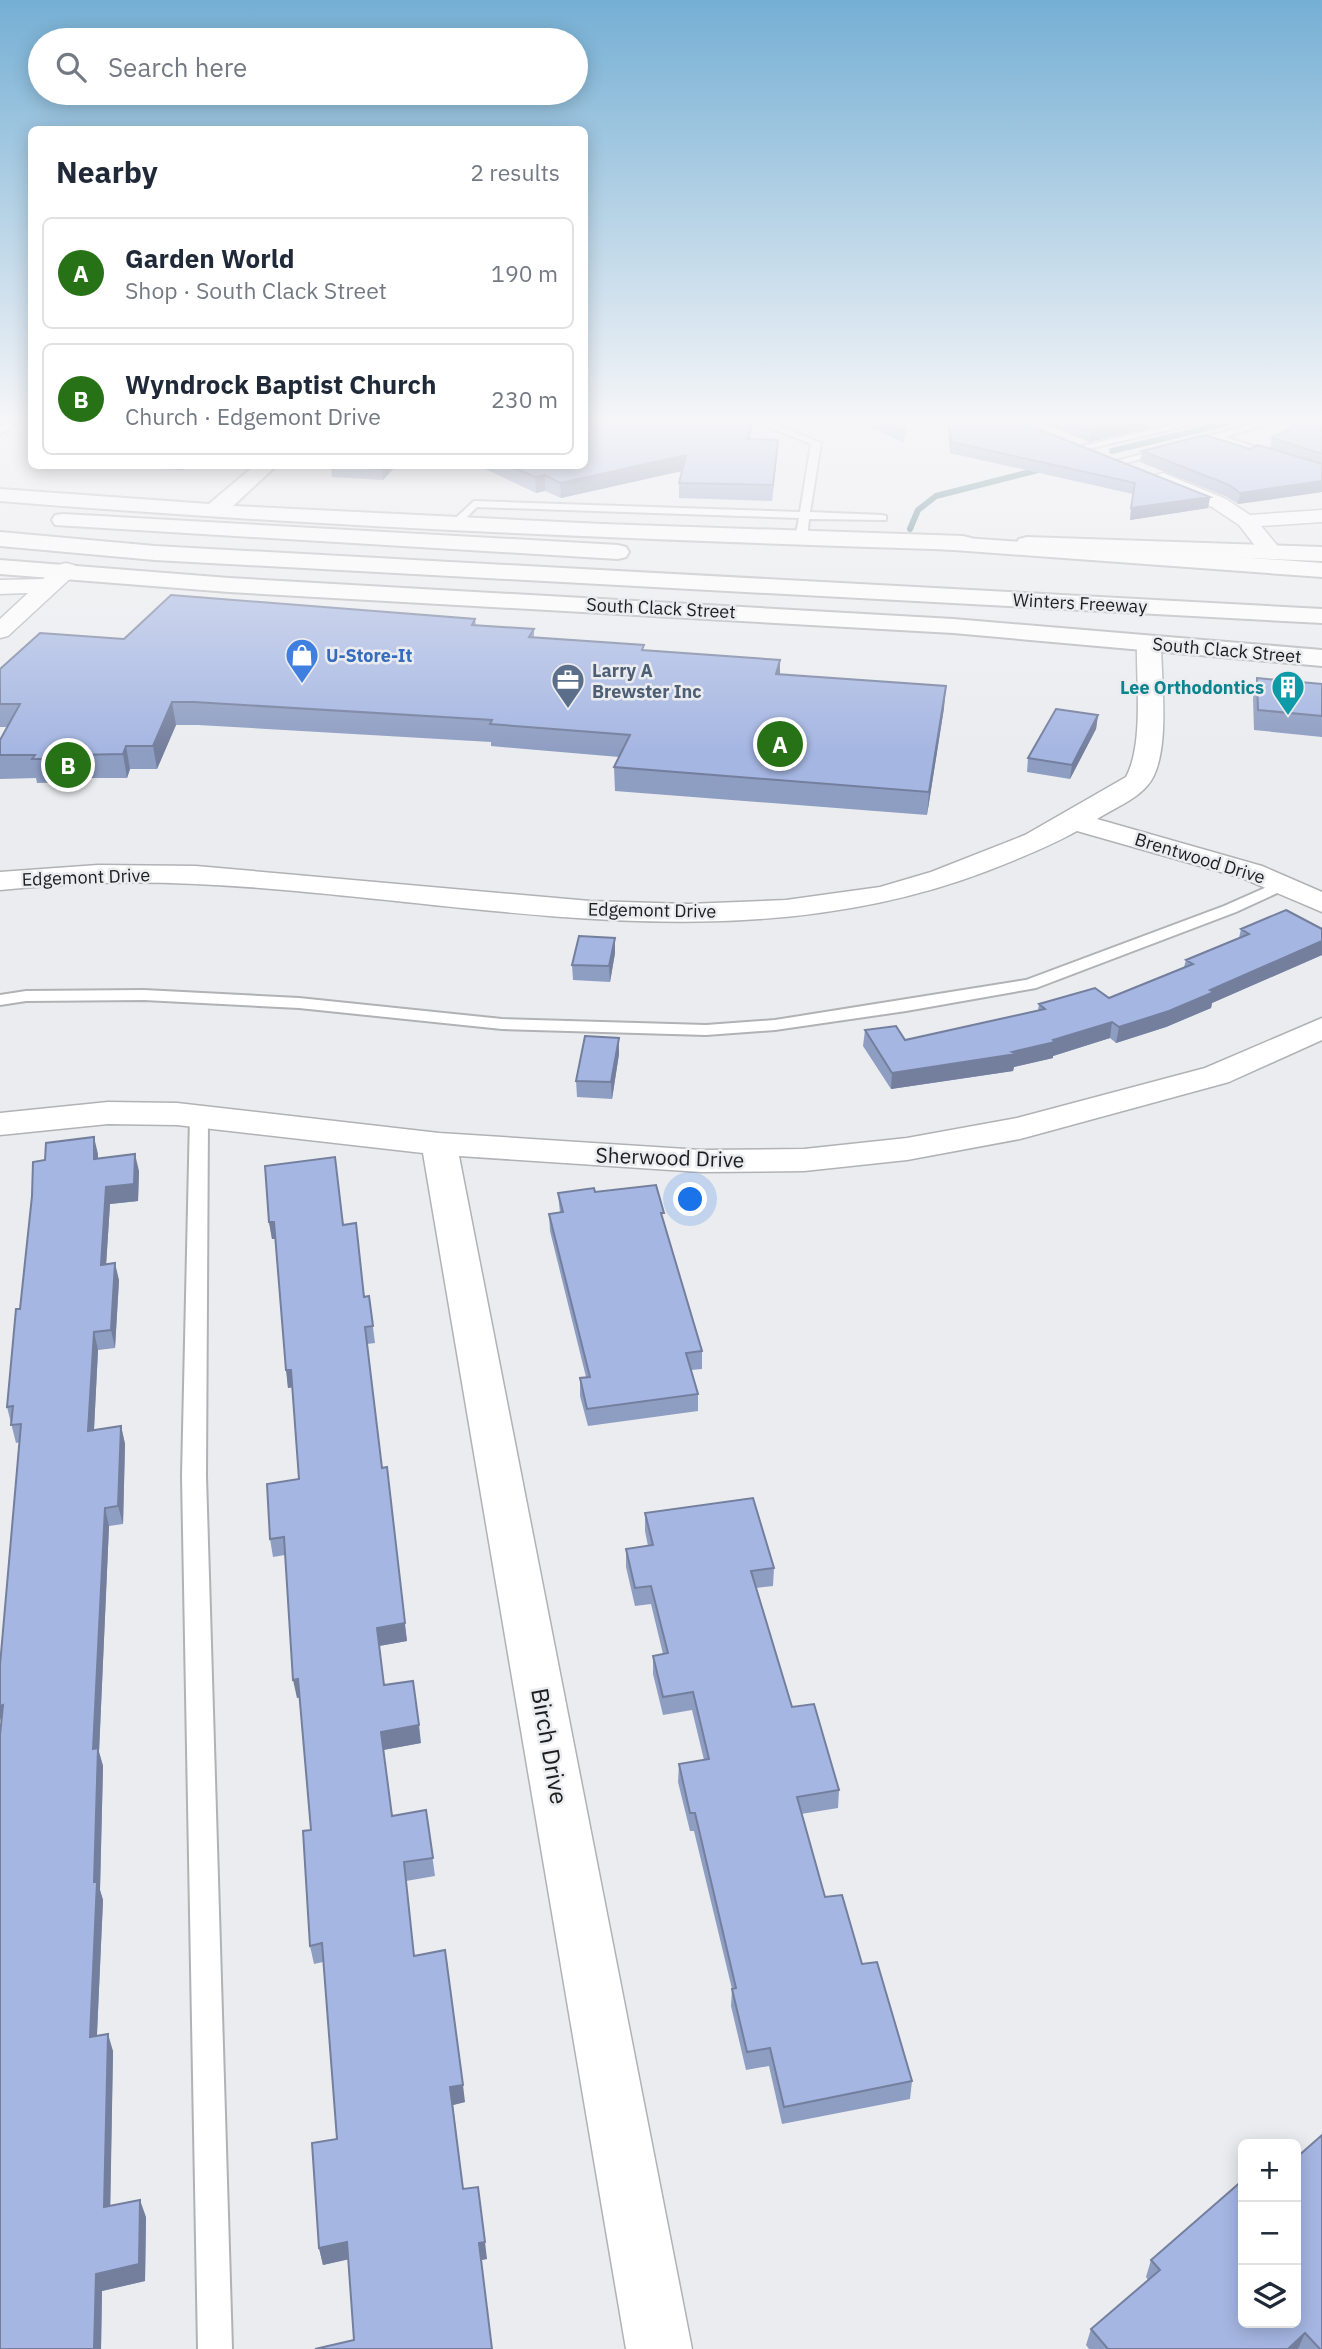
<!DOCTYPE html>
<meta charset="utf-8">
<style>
:root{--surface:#fff;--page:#f2f2f3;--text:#1f2937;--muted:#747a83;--line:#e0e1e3;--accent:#277216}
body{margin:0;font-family:"IBM Plex Sans",sans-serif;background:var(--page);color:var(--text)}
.controls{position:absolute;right:21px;bottom:21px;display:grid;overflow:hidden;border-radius:10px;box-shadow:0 4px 18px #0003}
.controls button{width:63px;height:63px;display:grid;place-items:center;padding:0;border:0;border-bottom:2px solid var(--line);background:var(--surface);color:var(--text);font:35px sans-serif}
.you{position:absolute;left:691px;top:1200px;width:24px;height:24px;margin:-18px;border:5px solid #fff;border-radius:50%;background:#1a73e8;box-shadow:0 0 0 10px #1a73e833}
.badge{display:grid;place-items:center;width:46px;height:46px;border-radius:50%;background:var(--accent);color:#fff;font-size:23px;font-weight:700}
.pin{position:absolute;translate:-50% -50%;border:4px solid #fff;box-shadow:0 2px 7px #0006}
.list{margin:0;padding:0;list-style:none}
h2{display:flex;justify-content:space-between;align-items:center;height:91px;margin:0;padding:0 28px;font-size:30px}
h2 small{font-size:23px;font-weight:400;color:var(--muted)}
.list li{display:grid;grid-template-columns:46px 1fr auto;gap:21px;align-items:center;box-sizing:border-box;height:112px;margin:0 14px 14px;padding:0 14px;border:2px solid var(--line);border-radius:10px}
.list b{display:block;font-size:26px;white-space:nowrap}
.list p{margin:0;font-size:23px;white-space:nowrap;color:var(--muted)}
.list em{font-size:23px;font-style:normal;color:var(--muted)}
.icon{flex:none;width:38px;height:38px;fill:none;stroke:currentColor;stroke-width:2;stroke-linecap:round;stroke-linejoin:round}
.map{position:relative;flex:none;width:1322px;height:2349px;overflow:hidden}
.search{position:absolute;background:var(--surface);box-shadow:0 4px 18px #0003;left:28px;top:28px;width:560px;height:77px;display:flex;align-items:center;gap:18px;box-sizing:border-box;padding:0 24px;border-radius:38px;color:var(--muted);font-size:26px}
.panel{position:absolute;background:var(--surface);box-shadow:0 4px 18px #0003;left:28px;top:126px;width:560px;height:343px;border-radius:10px}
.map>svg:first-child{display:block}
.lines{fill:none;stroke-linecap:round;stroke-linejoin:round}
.stream{stroke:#537e89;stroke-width:6}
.lane-casing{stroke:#b1b2b5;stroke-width:4}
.street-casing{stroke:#b1b2b5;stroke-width:3}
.secondary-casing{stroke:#b1b2b5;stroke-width:4}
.highway-casing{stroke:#b1b2b5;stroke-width:4}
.lane{fill:#fff;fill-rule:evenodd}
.street{fill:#fff;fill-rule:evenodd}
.secondary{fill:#fff;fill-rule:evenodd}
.highway{fill:#fff;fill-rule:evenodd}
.wall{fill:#8e9dc2}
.shaded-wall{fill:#747f9e}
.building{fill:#a5b6e2;stroke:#747f9e;stroke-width:2}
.labels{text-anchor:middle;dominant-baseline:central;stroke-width:5;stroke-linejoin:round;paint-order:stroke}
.far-street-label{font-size:18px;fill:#1d1d1e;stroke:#ebecef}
.far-shop-label{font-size:18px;font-weight:bold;fill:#366cbe;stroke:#ebecef;text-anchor:start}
.far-service-label{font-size:18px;font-weight:bold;fill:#4e5e75;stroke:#ebecef;text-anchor:start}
.far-culture-label{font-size:18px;font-weight:bold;fill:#0d838f;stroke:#ebecef;text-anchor:end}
.street-label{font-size:21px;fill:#1d1d1e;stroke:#ebecef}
.near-street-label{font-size:24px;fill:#1d1d1e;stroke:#ebecef}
</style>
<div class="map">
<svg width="1322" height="2349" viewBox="0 0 1322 2349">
<rect width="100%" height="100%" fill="#ebecef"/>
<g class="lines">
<!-- stream -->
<path class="stream" d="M 1112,451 L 1227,423
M 910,529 L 918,510 L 936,496 L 1046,468"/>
<defs>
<path id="lane" d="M 7,423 L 18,423 L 0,434 L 0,427 Z
M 759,423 L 772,423 L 821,443 L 810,512 L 882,515 L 886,516 L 886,520 L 809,519 L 807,538 L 801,541 L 795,538 L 799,518 L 477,507 L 457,527 L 448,525 L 474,501 L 800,512 L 811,444 Z
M 1181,423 L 1198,423 L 1079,451 L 1074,448 Z
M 1257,423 L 1272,423 L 1224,437 L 1322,468 L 1322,474 L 1213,440 L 1118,465 L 1113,462 Z
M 1283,880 L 1291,885 L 1288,888 L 1236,912 L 1036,988 L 906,1011 L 775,1030 L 706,1035 L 502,1029 L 299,1008 L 144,1000 L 26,1001 L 0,1005 L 0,995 L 26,991 L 144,990 L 299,998 L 502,1019 L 706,1025 L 775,1020 L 1026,980 L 1224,906 Z
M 199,1111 L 208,1117 L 206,1476 L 232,2349 L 198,2349 L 182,1476 L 190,1117 Z"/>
<path id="street" d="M 1163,473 L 1226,499 L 1250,515 L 1322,510 L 1322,522 L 1261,526 L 1282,551 L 1279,556 L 1263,556 L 1239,525 L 1212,507 L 1156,483 L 1153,479 L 1156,475 Z
M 66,563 L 74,565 L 77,570 L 74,575 L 8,636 L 0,638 L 0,619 L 28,593 L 0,594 L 0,580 L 43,579 L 58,565 Z
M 1149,636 L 1157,638 L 1161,643 C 1161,679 1172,759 1147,786 C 1135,800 1113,809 1097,819 L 1262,866 L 1322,892 L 1322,912 L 1242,878 L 1077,831 C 1048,847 1018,859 987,871 C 762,957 529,912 296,891 C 231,885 164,881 99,883 C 66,884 33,887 0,890 L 0,872 L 98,865 L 196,866 L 590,901 L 688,904 L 786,900 L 880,887 L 931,872 L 1025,835 L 1126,777 C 1144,744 1136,680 1137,643 L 1141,638 Z
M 1322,1018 L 1322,1040 L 1229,1082 L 1020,1139 L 907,1160 L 804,1171 L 701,1172 L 459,1156 L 692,2349 L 626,2349 L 423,1153 L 177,1125 L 108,1124 L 0,1135 L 0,1113 L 108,1102 L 177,1103 L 439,1133 L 701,1150 L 804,1149 L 907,1138 L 1017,1118 L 1205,1068 Z"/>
<path id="secondary" d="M 254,466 L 276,466 L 233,506 L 602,524 L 963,536 L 971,538 L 974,543 L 971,548 L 963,550 C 642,540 321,527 0,501 L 0,489 L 209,504 Z
M 1027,537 L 1322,547 L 1322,561 L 1019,549 L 1016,544 L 1019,539 Z
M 0,560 L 229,578 L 953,619 L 1322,650 L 1322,666 L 953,633 L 229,592 L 0,574 Z"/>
<path id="highway" d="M 63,514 L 618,545 L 626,547 L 629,552 L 626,557 L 618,559 L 55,525 L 52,520 L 55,515 Z
M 0,532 L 155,546 L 1322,609 L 1322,623 L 155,560 L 0,546 Z
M 922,535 L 1322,563 L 1322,577 L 914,547 L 911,542 L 914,537 Z"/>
</defs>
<!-- lane casing -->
<use href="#lane" class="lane-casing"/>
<!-- street casing -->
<use href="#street" class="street-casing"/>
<!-- secondary casing -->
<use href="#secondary" class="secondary-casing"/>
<!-- highway casing -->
<use href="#highway" class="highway-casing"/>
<!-- lane -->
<use href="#lane" class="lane"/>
<!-- street -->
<use href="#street" class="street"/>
<!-- secondary -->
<use href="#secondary" class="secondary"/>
<!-- highway -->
<use href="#highway" class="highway"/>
</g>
<!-- wall -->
<path class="wall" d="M 584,423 L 753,423 L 750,440 L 777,455 L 772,501 L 679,498 L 679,483 L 682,471 L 561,498 L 545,491 L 536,493 L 479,466 L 584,466 Z
M 863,423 L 905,423 L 904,443 Z
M 947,423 L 1023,423 L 1210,497 L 1208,508 L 1130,520 L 1133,494 L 950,453 Z
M 1042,423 L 1150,423 L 1149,428 L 1089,442 Z
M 1322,423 L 1322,492 L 1238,504 L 1227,497 L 1140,462 L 1142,451 L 1270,449 L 1272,438 Z
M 103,466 L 193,466 L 182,470 Z
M 331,466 L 396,466 L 383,480 L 332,477 Z
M 475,619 L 476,625 L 534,629 L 534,637 L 644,651 L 780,675 L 944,708 L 927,815 L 615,791 L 614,767 L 619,757 L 491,746 L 491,742 L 198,725 L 176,725 L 157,769 L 130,769 L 127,778 L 76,778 L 75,782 L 37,783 L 36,778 L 0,779 L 0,740 L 7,727 L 0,727 L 0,669 L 124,639 Z
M 1257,678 L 1322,684 L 1322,737 L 1254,730 L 1253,698 Z
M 1098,715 L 1096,729 L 1070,779 L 1027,772 L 1028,758 Z
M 1241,929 L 1322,929 L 1322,955 L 1212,1003 L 1211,1008 L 1166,1027 L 1116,1043 L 1110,1038 L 1053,1056 L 1053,1058 L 1014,1067 L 1013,1071 L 891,1089 L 863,1046 L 865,1030 L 905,1040 L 1038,1010 L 1039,1004 L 1109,998 L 1184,967 L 1186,960 L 1239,938 Z
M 615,953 L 610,982 L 573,980 L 572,965 Z
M 619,1038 L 619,1054 L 612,1099 L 577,1097 L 576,1081 Z
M 98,1154 L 98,1159 L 139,1171 L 138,1201 L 110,1204 L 106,1264 L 119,1280 L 115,1348 L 98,1350 L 94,1430 L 121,1426 L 125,1444 L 123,1524 L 109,1526 L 99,1752 L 103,1766 L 100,1890 L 103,1900 L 97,2035 L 113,2051 L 110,2205 L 146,2217 L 145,2281 L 102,2291 L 101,2349 L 0,2349 L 20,1442 L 16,1443 L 7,1407 L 20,1309 Z
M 595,1192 L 664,1225 L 702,1351 L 702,1369 L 691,1370 L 698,1394 L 698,1411 L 588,1426 L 580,1396 L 580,1378 L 586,1377 L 550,1231 L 549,1214 L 560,1213 L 558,1193 Z
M 269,1222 L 343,1225 L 364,1297 L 369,1296 L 375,1343 L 367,1344 L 382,1468 L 407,1641 L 379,1646 L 384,1685 L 421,1743 L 383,1750 L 392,1816 L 426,1810 L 435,1876 L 406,1881 L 414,1956 L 465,2102 L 453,2105 L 463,2189 L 487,2259 L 481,2260 L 354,2340 L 348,2259 L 323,2265 L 319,2248 L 337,2139 L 323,1962 L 314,1964 L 310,1946 L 311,1830 L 300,1697 L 297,1698 L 285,1555 L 273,1557 L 270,1539 L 299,1479 L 292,1387 L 288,1388 L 275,1239 L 272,1239 Z
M 645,1513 L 774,1568 L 773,1586 L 756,1588 L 792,1707 L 839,1790 L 838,1808 L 801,1814 L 825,1897 L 862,1964 L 912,2081 L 910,2099 L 782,2124 L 769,2066 L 746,2070 L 731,2006 L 732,1989 L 694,1831 L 690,1831 L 678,1782 L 679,1764 L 704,1760 L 692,1710 L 663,1715 L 653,1674 L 653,1656 L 663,1654 L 651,1604 L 635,1606 L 626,1567 L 626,1549 L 648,1546 L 645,1531 Z
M 1151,2260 L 1296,2323 L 1322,2349 L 1089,2349 L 1086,2345 L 1091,2329 L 1148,2280 L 1146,2277 Z"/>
<!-- shaded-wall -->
<path class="shaded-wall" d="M 751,423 L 753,423 L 747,454 L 747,439 Z
M 1126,423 L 1150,423 L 1149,428 L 1089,442 L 1091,431 Z
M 778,440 L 777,455 L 772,501 L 773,485 Z
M 686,455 L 686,470 L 561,498 L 560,483 Z
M 181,466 L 193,466 L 182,470 Z
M 385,466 L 396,466 L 383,480 L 382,469 Z
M 545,475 L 545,491 L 536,493 L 535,477 Z
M 1322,481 L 1322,492 L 1238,504 L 1240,493 Z
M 1210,497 L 1208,508 L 1130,520 L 1131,508 Z
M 780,660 L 780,682 L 776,674 Z
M 946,686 L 944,708 L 927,815 L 929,792 Z
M 172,702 L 176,725 L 157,769 L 153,746 Z
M 1098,715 L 1096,729 L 1070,779 L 1072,765 Z
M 126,746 L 130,769 L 127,778 L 123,754 Z
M 72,755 L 76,778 L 75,782 L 70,759 Z
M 615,938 L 615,953 L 610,982 L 609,966 Z
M 1322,941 L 1322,955 L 1212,1003 L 1211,1008 L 1166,1027 L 1116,1043 L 1119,1027 L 1210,990 Z
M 1112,1022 L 1110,1038 L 1053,1056 L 1053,1058 L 1014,1067 L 1013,1071 L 891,1089 L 892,1073 L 1012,1052 Z
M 619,1038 L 619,1054 L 612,1099 L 611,1082 Z
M 94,1137 L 98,1154 L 97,1176 L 94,1159 Z
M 135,1154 L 139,1171 L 138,1201 L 110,1204 L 105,1282 L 101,1265 L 106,1187 Z
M 269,1222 L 274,1222 L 276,1239 L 272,1239 Z
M 115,1263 L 119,1280 L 115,1348 L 111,1330 Z
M 94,1332 L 98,1350 L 93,1448 L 88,1431 Z
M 286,1370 L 291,1370 L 294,1387 L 288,1388 Z
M 121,1426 L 125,1444 L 123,1524 L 118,1506 Z
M 387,1467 L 407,1641 L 379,1646 L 377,1628 Z
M 105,1508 L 109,1526 L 99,1752 L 103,1766 L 100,1890 L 103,1900 L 96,2055 L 90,2037 L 94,1882 L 93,1749 Z
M 298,1679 L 301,1697 L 297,1698 L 293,1680 Z
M 3,1705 L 2,1725 L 0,1718 L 0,1706 Z
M 419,1725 L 421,1743 L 383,1750 L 381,1732 Z
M 108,2034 L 113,2051 L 110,2224 L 104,2207 Z
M 463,2085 L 465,2102 L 453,2105 L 450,2087 Z
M 140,2200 L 146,2217 L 145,2281 L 102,2291 L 101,2349 L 94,2349 L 96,2274 Z
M 347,2242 L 350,2259 L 323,2265 L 319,2248 Z
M 485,2242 L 487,2259 L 481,2260 L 479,2243 Z
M 1305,2333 L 1298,2349 L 1288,2349 Z"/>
<!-- building -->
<path class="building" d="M 584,423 L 751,423 L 747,439 L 778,440 L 773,485 L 679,483 L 686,455 L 560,483 L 545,475 L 535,477 L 510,466 L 584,466 Z
M 886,423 L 905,423 L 905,432 Z
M 949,423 L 1023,423 L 1210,497 L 1131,508 L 1135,483 L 951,442 Z
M 1070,423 L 1126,423 L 1091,431 Z
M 1300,423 L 1322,423 L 1322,454 L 1272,438 Z
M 1205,435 L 1250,449 L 1258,445 L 1322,464 L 1322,481 L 1240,493 L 1229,485 L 1142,451 Z
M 331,466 L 385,466 L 382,469 Z
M 171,595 L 475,619 L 472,625 L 534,629 L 529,637 L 644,645 L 642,650 L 780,660 L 776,674 L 946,686 L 929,792 L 614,767 L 630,735 L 490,724 L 492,720 L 194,702 L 172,702 L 153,746 L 126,746 L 123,754 L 72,755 L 70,759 L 32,759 L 35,755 L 0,755 L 0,740 L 20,704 L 0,704 L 0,669 L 40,633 L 124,639 Z
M 1257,678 L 1322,684 L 1322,716 L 1258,710 Z
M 1056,709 L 1098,715 L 1072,765 L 1028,758 Z
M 1286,910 L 1322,929 L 1322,941 L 1210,990 L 1214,992 L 1169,1011 L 1119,1027 L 1112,1022 L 1053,1040 L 1055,1042 L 1012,1052 L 1016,1054 L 892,1073 L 865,1030 L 896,1026 L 905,1040 L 1045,1009 L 1039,1004 L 1095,988 L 1109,998 L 1193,964 L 1186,960 L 1249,934 L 1241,929 Z
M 579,936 L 615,938 L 609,966 L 572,965 Z
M 585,1036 L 619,1038 L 611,1082 L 576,1081 Z
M 94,1137 L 94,1159 L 135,1154 L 134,1184 L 106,1187 L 101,1265 L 115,1263 L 111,1330 L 94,1332 L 88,1431 L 121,1426 L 118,1506 L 105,1508 L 93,1749 L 98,1748 L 94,1882 L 97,1882 L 90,2037 L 108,2034 L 104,2207 L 140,2200 L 139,2264 L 96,2274 L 94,2349 L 0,2349 L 0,1735 L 3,1705 L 0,1706 L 0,1665 L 21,1424 L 11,1425 L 13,1406 L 7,1407 L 16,1309 L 20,1309 L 32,1196 L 33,1162 L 45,1160 L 46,1143 Z
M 335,1157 L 343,1225 L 356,1223 L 364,1297 L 369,1296 L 373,1326 L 365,1327 L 382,1468 L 387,1467 L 405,1623 L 377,1628 L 384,1685 L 413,1681 L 419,1725 L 381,1732 L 392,1816 L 426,1810 L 433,1858 L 404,1862 L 414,1956 L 445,1950 L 463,2085 L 450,2087 L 463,2189 L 478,2187 L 485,2242 L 479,2243 L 492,2349 L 315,2349 L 354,2340 L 347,2242 L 319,2248 L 312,2143 L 337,2139 L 322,1943 L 310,1946 L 303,1831 L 311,1830 L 298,1679 L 293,1680 L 284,1537 L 270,1539 L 267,1484 L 299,1479 L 291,1370 L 286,1370 L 274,1222 L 269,1222 L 265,1166 Z
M 656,1185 L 664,1213 L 661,1213 L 702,1351 L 686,1353 L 698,1394 L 587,1409 L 580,1378 L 590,1377 L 549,1214 L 563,1212 L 558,1193 L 594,1188 L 595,1192 Z
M 753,1498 L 774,1568 L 751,1571 L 792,1707 L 814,1704 L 839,1790 L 797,1797 L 825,1897 L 842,1895 L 862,1964 L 877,1962 L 912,2081 L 784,2107 L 770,2048 L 747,2052 L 732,1989 L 736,1988 L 695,1813 L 690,1813 L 679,1764 L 709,1759 L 693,1692 L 663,1697 L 653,1656 L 668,1653 L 651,1586 L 635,1588 L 626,1549 L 653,1545 L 645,1513 Z
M 1322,2135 L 1322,2349 L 1320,2349 L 1305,2333 L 1288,2349 L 1108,2349 L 1091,2329 L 1160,2270 L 1151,2260 L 1243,2180 L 1243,2323 L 1296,2323 L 1296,2158 Z"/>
<!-- sky -->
<linearGradient id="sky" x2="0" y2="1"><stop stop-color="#75afd4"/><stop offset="0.56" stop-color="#f6f6f8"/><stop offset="1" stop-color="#f6f6f8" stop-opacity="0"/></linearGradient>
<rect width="1322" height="752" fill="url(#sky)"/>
<!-- icons -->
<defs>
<symbol id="shop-pin" viewBox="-11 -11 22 30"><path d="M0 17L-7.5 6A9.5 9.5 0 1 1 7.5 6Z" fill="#3f7fe0" stroke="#ebecef"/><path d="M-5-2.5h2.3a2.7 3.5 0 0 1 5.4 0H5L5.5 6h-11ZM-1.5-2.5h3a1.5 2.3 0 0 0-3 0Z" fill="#fff"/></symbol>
<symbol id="office-pin" viewBox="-11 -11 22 30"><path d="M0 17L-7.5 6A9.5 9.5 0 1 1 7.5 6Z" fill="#5c6f8a" stroke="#ebecef"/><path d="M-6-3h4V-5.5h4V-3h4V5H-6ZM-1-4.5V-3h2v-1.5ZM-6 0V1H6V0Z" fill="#fff"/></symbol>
<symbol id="building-pin" viewBox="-11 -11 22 30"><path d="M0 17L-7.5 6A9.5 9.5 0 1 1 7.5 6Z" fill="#0f9aa8" stroke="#ebecef"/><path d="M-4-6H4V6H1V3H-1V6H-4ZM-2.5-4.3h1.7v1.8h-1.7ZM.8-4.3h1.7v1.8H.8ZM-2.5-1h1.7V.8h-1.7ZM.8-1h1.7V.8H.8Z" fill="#fff"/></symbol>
</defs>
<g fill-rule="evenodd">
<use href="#shop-pin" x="283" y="636" width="38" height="52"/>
<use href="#office-pin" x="549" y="661" width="38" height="52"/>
<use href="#building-pin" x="1269" y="668" width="38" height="52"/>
</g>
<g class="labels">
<!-- far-street labels -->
<g class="far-street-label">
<text transform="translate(1080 603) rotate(3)">Winters Freeway</text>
<text transform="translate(661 608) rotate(3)">South Clack Street</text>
<text transform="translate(1227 650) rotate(5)">South Clack Street</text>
<text transform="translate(1200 858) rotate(17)">Brentwood Drive</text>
<text transform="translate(86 877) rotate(-2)">Edgemont Drive</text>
<text transform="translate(652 910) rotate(1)">Edgemont Drive</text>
</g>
<!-- far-shop labels -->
<g class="far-shop-label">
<text x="326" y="655">U-Store-It</text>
</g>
<!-- far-service labels -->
<g class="far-service-label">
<text x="592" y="670">Larry A<tspan x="592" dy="21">Brewster Inc</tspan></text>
</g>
<!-- far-culture labels -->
<g class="far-culture-label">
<text x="1264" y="687">Lee Orthodontics</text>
</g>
<!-- street labels -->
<g class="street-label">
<text transform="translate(670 1157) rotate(2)">Sherwood Drive</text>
</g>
<!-- near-street labels -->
<g class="near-street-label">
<text transform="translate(550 1746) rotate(80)">Birch Drive</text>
</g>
</g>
</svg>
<div class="controls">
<button>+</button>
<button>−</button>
<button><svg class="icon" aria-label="layers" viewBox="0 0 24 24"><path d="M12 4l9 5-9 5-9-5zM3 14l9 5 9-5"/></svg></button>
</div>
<div class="you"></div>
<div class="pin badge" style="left:780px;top:744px">A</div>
<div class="pin badge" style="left:68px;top:765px">B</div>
<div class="search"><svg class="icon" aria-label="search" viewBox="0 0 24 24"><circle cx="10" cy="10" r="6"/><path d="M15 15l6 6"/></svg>Search here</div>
<section class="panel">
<h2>Nearby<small>2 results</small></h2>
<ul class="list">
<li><span class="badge">A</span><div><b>Garden World</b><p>Shop · South Clack Street</p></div><em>190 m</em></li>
<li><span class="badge">B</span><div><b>Wyndrock Baptist Church</b><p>Church · Edgemont Drive</p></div><em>230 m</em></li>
</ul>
</section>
</div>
